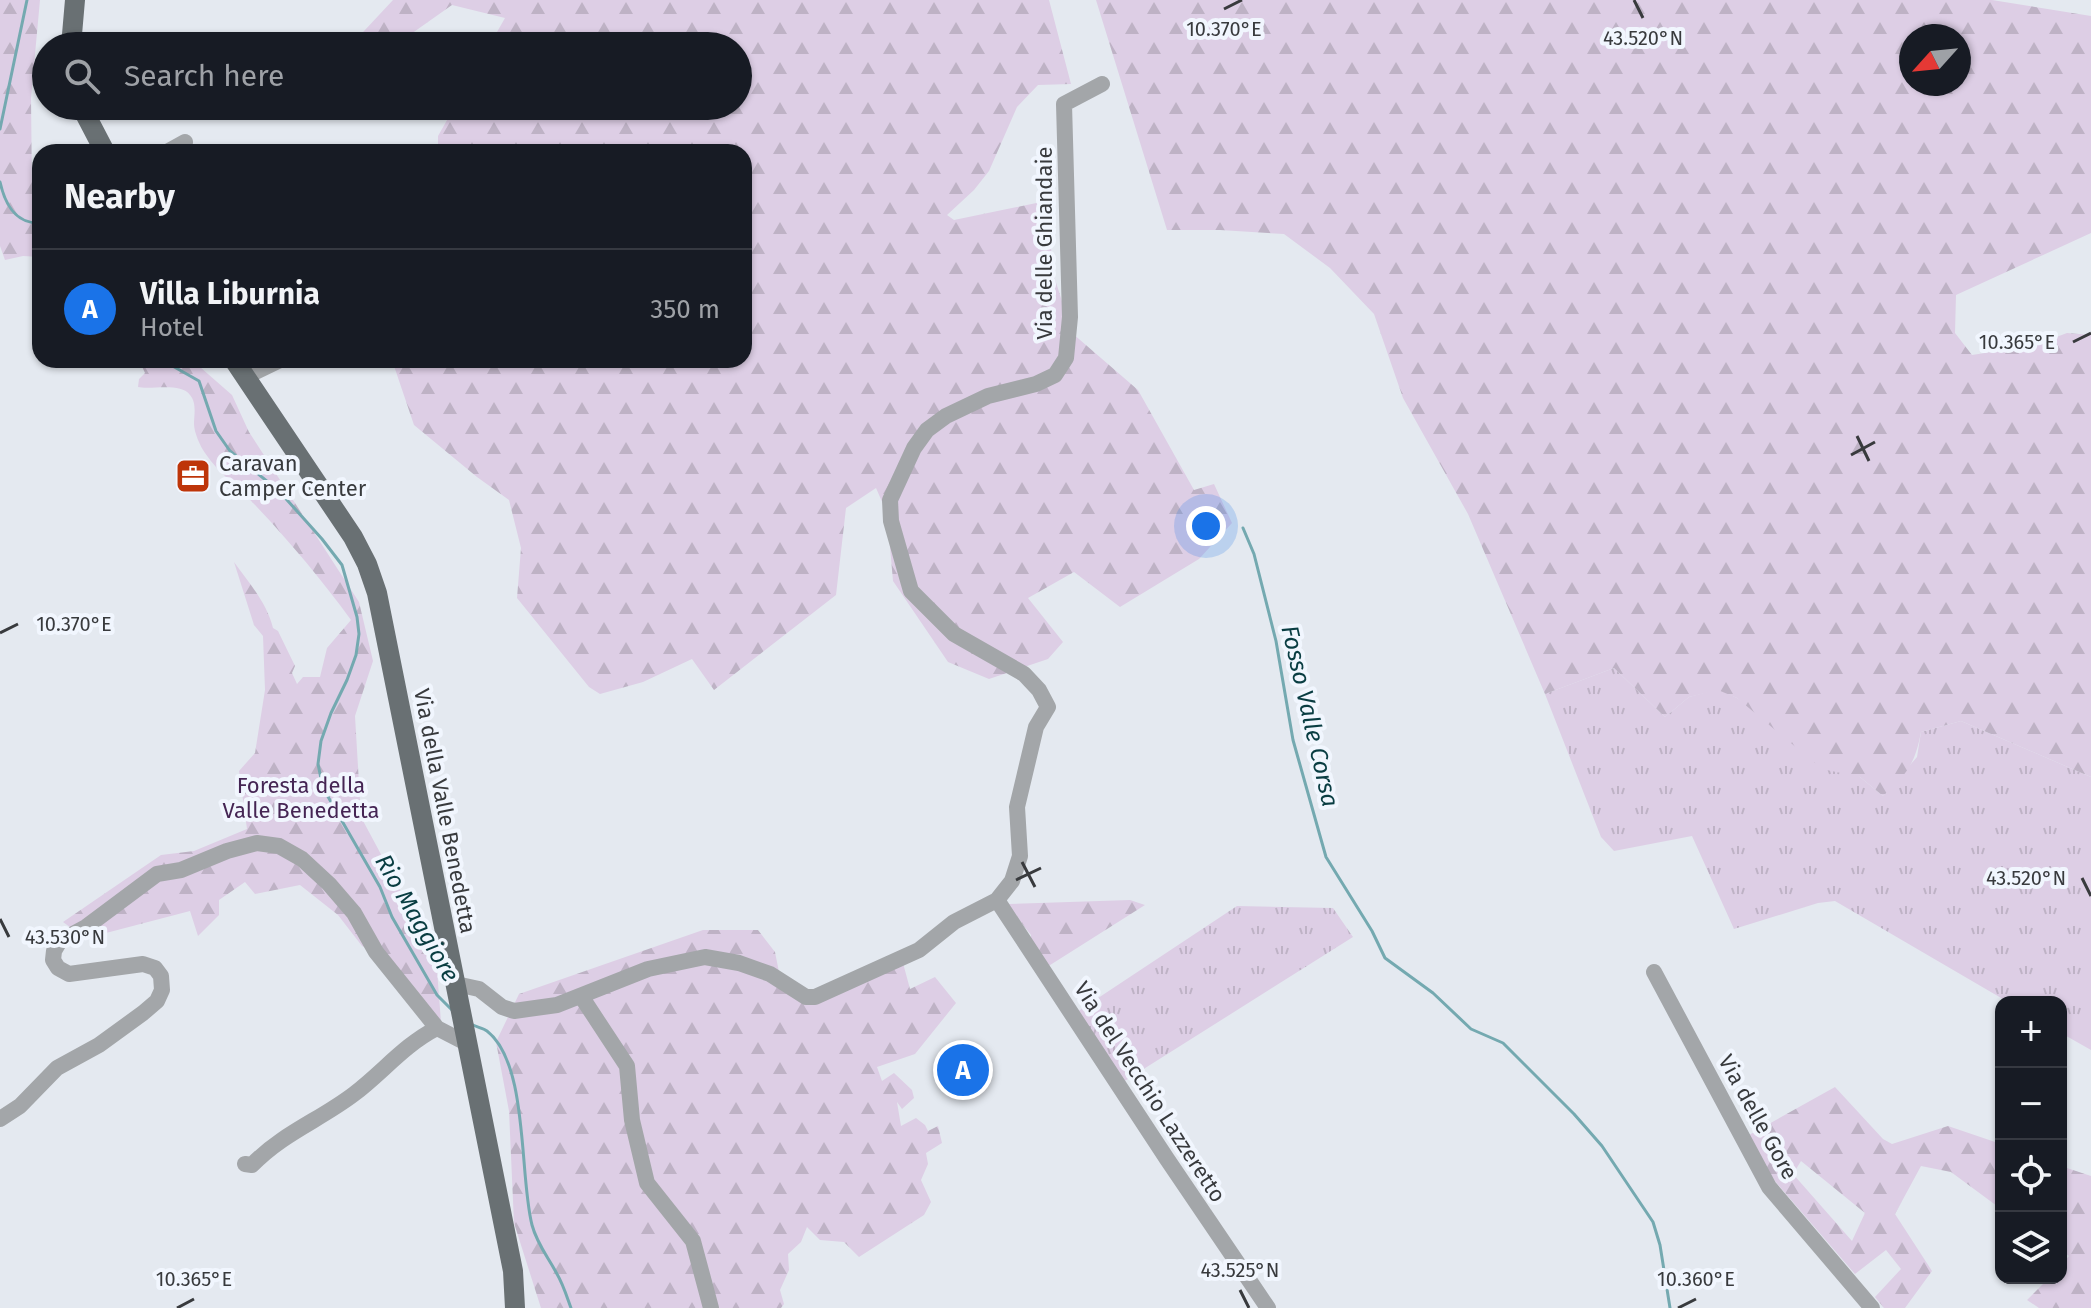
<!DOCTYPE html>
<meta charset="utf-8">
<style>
:root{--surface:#171b24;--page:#20242c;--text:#f1f3f6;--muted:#9ea1a6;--line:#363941;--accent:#1a73e8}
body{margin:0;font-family:"Fira Sans",sans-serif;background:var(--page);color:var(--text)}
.controls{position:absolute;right:24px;bottom:24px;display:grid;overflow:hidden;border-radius:16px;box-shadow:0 2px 6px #0004}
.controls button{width:72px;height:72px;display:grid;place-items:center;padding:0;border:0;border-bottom:2px solid var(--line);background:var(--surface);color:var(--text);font:40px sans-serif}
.compass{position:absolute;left:1899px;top:24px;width:72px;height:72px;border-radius:50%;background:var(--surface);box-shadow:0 2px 6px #0004;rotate:243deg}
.you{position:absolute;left:1206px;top:526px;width:28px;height:28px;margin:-20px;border:6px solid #fff;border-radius:50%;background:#1a73e8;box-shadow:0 0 0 12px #1a73e833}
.badge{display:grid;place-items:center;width:52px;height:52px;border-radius:50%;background:var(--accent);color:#fff;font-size:26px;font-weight:700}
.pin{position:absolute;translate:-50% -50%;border:4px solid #fff;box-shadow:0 2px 8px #0006}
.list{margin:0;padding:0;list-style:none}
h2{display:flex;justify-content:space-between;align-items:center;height:104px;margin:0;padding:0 32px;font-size:34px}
h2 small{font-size:26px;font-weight:400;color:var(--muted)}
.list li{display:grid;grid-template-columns:52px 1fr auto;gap:24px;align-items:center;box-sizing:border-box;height:120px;padding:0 32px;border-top:2px solid var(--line)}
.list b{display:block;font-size:30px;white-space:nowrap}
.list p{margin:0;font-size:26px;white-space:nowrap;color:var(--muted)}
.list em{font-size:26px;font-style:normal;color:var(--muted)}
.icon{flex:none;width:44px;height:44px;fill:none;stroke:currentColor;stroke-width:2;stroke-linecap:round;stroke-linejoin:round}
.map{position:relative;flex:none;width:2091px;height:1308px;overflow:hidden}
.search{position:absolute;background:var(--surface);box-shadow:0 2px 6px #0004;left:32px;top:32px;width:720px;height:88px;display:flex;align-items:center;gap:20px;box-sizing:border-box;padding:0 28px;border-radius:44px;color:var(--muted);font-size:30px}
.panel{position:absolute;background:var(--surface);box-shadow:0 2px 6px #0004;left:32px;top:144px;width:720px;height:224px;border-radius:24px}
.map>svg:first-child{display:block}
.grass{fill:url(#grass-tufts)}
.forest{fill:url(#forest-firs);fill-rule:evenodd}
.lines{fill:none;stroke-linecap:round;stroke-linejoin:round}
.stream{stroke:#74a9b0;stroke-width:3}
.minor{stroke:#a3a6a9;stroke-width:16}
.major{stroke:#697073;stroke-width:20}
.ticks{fill:none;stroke:#383a3d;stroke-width:3}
.labels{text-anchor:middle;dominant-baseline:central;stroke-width:8;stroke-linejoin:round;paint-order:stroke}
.street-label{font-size:22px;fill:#383a3d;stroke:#f1f6fe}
.poi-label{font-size:22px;fill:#383a3d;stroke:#f1f6fe;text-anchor:start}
.park-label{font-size:22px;fill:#452554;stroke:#f1f6fe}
.water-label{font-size:24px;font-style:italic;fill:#093d42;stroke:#f1f6fe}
.ticks-label{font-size:20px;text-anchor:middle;fill:#383a3d;stroke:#f1f6fe;stroke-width:8;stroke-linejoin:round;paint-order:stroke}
</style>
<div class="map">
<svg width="2091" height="1308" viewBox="0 0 2091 1308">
<defs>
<pattern id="grass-tufts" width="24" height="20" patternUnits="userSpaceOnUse" patternTransform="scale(2)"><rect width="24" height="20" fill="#ddcee5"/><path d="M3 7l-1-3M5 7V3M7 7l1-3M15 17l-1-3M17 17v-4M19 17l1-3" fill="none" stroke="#beb2c5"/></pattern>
<pattern id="forest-firs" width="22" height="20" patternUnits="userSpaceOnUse" patternTransform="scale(2)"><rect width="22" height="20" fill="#ddcee5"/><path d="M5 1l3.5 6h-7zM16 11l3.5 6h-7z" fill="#beb2c5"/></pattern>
</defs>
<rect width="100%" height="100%" fill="#e4e9f0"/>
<!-- grass -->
<path class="grass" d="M 1614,668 L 1665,717 L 1689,697 L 1718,689 L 1737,698 L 1860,777 L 1883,796 L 1917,757 L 1921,732 L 1961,721 L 2091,777 L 2091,1050 L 2061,1033 L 2061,1002 L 2008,1002 L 1835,901 L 1818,903 L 1734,929 L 1692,836 L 1614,851 L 1601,837 L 1545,694 Z
M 1237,906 L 1333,908 L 1353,937 L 1123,1082 L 1077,1012 Z"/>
<!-- forest -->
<path class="forest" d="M 0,0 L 40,0 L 31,98 L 32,190 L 40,191 L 40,257 L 23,256 L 5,260 L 0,246 Z
M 393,0 L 1049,0 L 1071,84 L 1038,85 L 1017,107 L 989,171 L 974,190 L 947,215 L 954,220 L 1046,201 L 1054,276 L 1072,333 L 1138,390 L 1194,490 L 1214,484 L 1232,523 L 1199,559 L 1120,607 L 1074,572 L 1028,598 L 1063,642 L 1048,659 L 989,679 L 948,662 L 893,581 L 887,513 L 876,488 L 846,508 L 836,595 L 714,690 L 692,659 L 643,682 L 600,694 L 589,687 L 517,598 L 521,548 L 509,500 L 477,477 L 414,425 L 392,360 L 744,360 L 744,152 L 438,152 L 438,136 L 455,106 L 738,106 L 738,46 L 489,46 L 505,18 L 452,5 L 394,46 L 350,46 Z
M 1096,0 L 1992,0 L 2091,16 L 2091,233 L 1956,295 L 1955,333 L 1972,355 L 2035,345 L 2067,333 L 2091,335 L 2091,777 L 1961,721 L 1921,732 C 1915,764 1907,774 1883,796 L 1860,777 L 1822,769 L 1737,698 L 1718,690 L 1689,697 L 1665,717 L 1614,668 L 1545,694 L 1468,514 L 1403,398 L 1374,314 L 1330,268 L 1284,234 L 1220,230 L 1167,230 ZM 1911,36 L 1959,36 L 1959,84 L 1911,84 Z
M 139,360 L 192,360 L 232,395 L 249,432 L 359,602 L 373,661 L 355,716 L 361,817 L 436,957 L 441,1022 L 390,959 L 362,946 L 338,915 L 300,885 L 255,894 L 245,882 L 219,900 L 219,915 L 198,936 L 190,911 L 106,933 L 78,933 L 63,922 L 161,855 L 194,851 L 247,829 L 239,771 L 255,753 L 265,690 L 263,636 L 254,625 L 234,562 C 249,583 267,603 273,628 L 278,631 L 295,666 L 292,673 L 297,684 L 303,677 L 320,677 L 327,648 L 351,620 C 322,580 290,542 256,506 C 240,488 218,473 205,453 C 200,446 194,432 194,424 C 194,415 197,403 190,395 C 181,382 151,390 138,387 L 139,379 L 145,373 Z
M 1130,900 L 1145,905 L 1047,967 L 1031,945 L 1031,935 L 1007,904 Z
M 703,930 L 758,930 L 775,952 L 780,977 L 795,998 L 903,963 L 910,989 L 935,977 L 956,1003 L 915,1054 L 877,1067 L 882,1081 L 894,1073 L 912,1090 L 914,1098 L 902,1109 L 897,1102 L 901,1126 L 916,1118 L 925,1125 L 928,1131 L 938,1126 L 942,1143 L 926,1153 L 928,1164 L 921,1180 L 931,1202 L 924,1215 L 859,1257 L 844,1242 L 820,1240 L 807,1227 L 801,1242 L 788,1254 L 789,1270 L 780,1290 L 784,1304 L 781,1308 L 541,1308 L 514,1223 L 509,1111 L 496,1042 L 519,994 Z
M 1835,1087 L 1883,1139 L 1892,1144 L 1948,1126 L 2001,1144 L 2001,1209 L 1951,1172 L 1921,1166 L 1895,1214 L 1932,1271 L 1905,1308 L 1884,1308 L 1875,1297 L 1901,1269 L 1886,1250 L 1855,1274 L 1773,1179 L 1749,1135 ZM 1801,1161 L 1865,1213 L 1852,1241 L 1793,1174 Z
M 2061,1166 L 2091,1176 L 2091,1308 L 2039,1308 L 2027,1300 L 2049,1278 L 2061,1278 L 2061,1265 L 2069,1256 L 2061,1250 Z"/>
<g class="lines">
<!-- stream -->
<path class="stream" d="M 0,129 L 27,0
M 0,182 C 5,204 15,224 40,223
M 162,360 L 199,381 L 216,431 L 230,451 L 279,491 L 322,539 L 342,565 L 357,617 L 359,634 L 356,655 L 347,680 L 331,713 L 321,741 L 318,764 L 323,788 L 380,887 L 392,917 L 437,995 L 452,1010
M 1243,528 L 1254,554 L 1276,641 L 1293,740 L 1326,857 L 1372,931 L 1385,958 L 1433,993 L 1471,1029 L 1503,1043 L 1574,1114 L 1602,1146 L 1653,1222 L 1660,1245 L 1670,1308
M 471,1024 C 476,1027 483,1028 487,1031 C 529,1064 519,1175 532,1225 C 537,1244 548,1257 557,1274 C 563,1284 567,1297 571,1308"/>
<!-- minor -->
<path class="minor" d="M 167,152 L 185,142
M 245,377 L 280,360
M 997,900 L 1167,1159 L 1268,1308
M 1654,972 L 1769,1187 L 1872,1308
M 456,984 L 479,989 L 502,1007 L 514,1011 L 557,1005 L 648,969 L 705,957 L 739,963 L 770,974 L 806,997 L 815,997 L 919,950 L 954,922 L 997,900 L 1012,881 L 1020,856 L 1017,807 L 1036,727 L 1048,707 L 1039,690 L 1024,674 L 954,634 L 911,591 L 891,521 L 890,500 L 914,448 L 927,430 L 946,416 L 988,396 L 1036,384 L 1055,375 L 1066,358 L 1070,317 L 1064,104 L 1102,84
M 581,996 L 627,1066 L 632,1120 L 647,1183 L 693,1241 L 711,1308
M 0,1119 L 20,1106 L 57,1068 L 99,1045 L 143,1013 L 157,1001 L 162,990 L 161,976 L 155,968 L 143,964 L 69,974 L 58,968 L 53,960 L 54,951 L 60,941 L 86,927 L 157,874 L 181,870 L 227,851 L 257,843 L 279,846 L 302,859 L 329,884 L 354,913 L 376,952 L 437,1028 L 468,1044
M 245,1164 L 252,1165 C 283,1133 320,1120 354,1094 C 383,1072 404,1045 437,1028"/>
<!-- major -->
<path class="major" d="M 71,46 L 75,0
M 81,106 L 105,152
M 234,360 L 353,537 L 367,564 L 377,593 L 513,1271 L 515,1308"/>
</g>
<!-- ticks -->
<path class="ticks" d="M 1634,0 L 1643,18M 1224,9 L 1242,0M 2073,342 L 2091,333M 1857,436 L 1869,461M 1851,455 L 1875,442M 0,633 L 18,624M 1022,862 L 1035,887M 2082,878 L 2091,896M 1016,880 L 1041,868M 0,919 L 9,937M 1240,1290 L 1249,1308M 177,1308 L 194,1299M 1678,1308 L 1696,1299"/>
<!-- icons -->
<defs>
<symbol id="office-square" viewBox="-11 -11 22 22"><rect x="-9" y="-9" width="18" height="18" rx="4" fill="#be3509" stroke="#f1f6fe"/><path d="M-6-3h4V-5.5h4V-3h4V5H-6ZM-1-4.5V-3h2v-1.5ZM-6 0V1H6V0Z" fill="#fff"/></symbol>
</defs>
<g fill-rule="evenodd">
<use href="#office-square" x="173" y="456" width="40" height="40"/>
</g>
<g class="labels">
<!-- street labels -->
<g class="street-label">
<text transform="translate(1044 243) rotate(-90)">Via delle Ghiandaie</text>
<text transform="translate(445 811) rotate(79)">Via della Valle Benedetta</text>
<text transform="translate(1150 1092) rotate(57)">Via del Vecchio Lazzeretto</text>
<text transform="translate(1758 1117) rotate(61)">Via delle Gore</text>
</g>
<!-- poi labels -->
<g class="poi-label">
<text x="219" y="463">Caravan<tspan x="219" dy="25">Camper Center</tspan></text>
</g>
<!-- park labels -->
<g class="park-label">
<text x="301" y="785">Foresta della<tspan x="301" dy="25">Valle Benedetta</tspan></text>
</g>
<!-- water labels -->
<g class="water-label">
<text transform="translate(1310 716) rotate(77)">Fosso Valle Corsa</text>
<text transform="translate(417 918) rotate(60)">Rio Maggiore</text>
</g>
</g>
<g class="ticks-label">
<text x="1224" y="36">10.370°E</text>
<text x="1643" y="45">43.520°N</text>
<text x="2017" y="349">10.365°E</text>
<text x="74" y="631">10.370°E</text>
<text x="2026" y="885">43.520°N</text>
<text x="65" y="944">43.530°N</text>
<text x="1240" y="1277">43.525°N</text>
<text x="194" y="1286">10.365°E</text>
<text x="1696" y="1286">10.360°E</text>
</g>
</svg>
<div class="controls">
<button>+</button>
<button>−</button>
<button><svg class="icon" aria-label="locate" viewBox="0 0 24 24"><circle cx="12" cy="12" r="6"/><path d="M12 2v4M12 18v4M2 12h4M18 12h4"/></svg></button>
<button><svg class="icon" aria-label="layers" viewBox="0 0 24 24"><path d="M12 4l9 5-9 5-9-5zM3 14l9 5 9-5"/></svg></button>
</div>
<svg class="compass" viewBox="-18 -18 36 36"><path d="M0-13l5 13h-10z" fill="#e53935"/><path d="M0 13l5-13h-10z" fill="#9ea1a6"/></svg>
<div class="you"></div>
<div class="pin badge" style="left:963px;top:1070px">A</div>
<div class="search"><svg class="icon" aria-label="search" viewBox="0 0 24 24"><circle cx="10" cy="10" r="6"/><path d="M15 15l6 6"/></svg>Search here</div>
<section class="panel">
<h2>Nearby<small></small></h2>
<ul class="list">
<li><span class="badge">A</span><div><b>Villa Liburnia</b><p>Hotel</p></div><em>350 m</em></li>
</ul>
</section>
</div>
